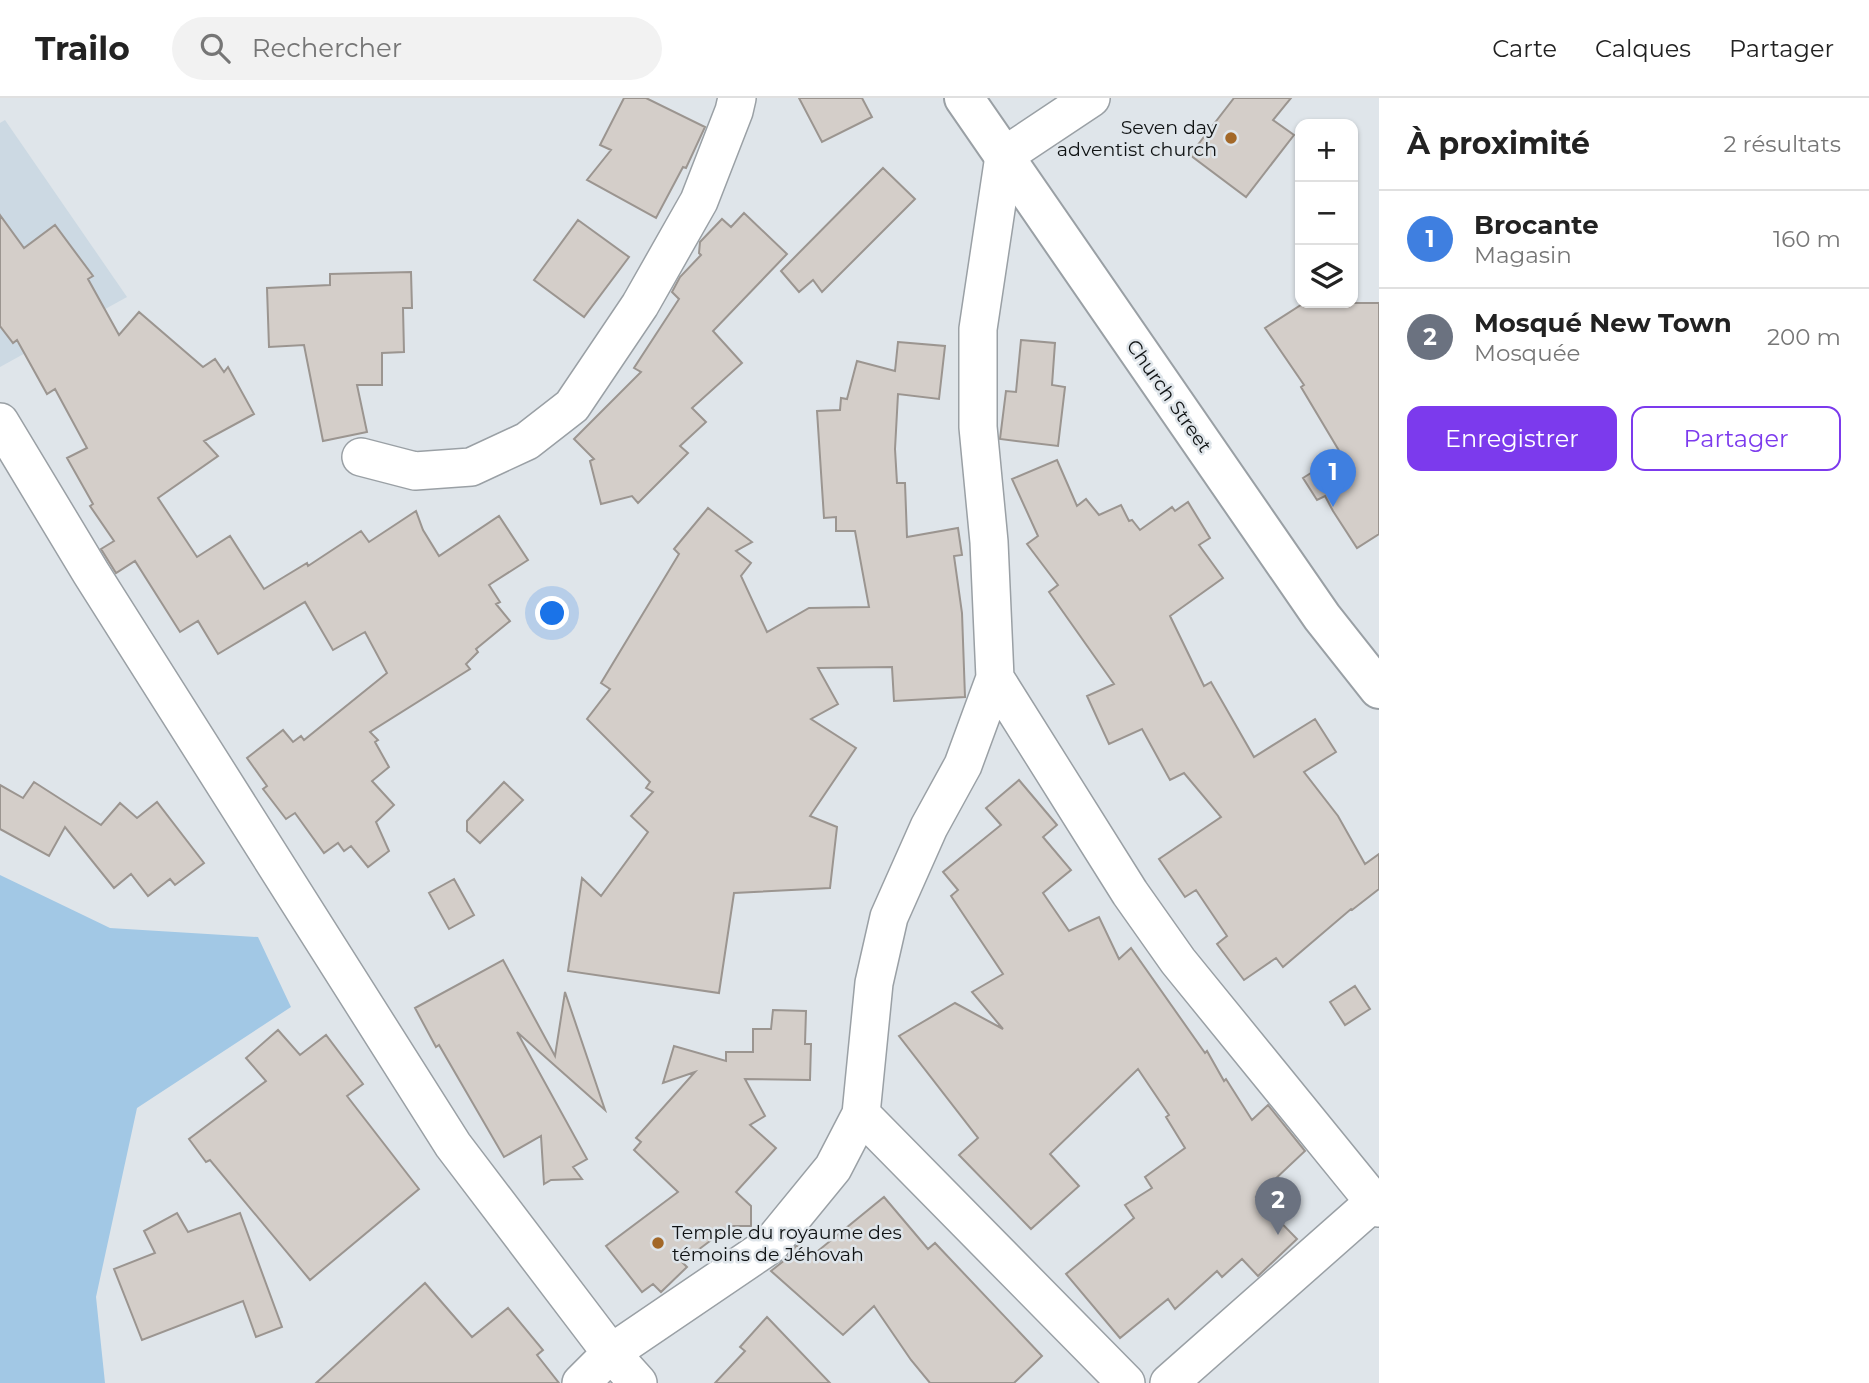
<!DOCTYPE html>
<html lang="fr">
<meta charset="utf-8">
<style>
:root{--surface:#fff;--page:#f2f2f2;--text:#222;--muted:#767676;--line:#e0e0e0;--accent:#7c3aed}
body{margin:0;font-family:Montserrat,sans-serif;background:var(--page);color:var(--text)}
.controls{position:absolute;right:21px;top:21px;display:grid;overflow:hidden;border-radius:14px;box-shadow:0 2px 5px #0004}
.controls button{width:63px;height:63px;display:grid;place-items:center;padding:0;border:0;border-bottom:2px solid var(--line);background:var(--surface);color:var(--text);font:35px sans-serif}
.you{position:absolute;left:553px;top:516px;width:24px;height:24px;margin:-18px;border:5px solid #fff;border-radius:50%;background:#1a73e8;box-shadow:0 0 0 10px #1a73e833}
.badge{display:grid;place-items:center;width:46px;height:46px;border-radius:50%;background:var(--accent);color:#fff;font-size:23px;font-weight:700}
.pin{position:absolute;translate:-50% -58px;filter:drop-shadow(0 2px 4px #0008)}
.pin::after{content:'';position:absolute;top:37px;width:24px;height:21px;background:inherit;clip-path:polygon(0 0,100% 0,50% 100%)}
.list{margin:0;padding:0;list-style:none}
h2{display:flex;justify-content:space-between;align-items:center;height:91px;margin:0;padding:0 28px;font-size:30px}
h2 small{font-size:23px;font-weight:400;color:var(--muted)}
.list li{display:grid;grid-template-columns:46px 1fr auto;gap:21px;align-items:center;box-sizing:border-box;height:98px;padding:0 28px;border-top:2px solid var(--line)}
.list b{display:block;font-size:26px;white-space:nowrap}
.list p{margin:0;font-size:23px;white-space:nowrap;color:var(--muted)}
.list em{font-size:23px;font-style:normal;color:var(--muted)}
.actions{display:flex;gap:14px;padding:21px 28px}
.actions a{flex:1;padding:16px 0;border:2px solid var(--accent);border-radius:14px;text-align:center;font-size:24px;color:var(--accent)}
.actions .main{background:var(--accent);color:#fff}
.icon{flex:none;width:38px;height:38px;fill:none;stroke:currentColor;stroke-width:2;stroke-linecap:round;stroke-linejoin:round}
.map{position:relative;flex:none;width:1379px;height:1285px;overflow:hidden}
header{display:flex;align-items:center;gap:42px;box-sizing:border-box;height:98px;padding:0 35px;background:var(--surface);border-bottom:2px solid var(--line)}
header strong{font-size:33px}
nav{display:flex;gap:38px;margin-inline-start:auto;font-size:24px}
.search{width:490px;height:63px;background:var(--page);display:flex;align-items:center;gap:18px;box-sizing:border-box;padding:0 24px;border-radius:38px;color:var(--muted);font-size:26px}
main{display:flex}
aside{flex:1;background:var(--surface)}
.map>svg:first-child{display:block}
.built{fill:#ccd9e3}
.green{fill:#a2c8e5}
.building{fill:#d4cec9;stroke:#9b9590;stroke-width:2}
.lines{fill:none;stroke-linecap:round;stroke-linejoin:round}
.street-casing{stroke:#9aa0a5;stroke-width:40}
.secondary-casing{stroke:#9aa0a5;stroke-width:42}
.street{stroke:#fff;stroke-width:37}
.secondary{stroke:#fff;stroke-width:38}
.poi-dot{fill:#a36828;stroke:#dfe5ea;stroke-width:2.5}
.labels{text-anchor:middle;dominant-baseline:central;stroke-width:5;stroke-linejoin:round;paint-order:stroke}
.poi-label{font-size:19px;fill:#101314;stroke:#dfe5ea;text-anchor:end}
.street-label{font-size:19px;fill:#101314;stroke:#dfe5ea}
</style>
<header>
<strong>Trailo</strong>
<div class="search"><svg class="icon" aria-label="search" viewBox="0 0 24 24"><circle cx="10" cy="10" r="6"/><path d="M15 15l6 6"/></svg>Rechercher</div>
<nav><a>Carte</a><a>Calques</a><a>Partager</a></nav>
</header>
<main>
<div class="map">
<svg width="1379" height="1285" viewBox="0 0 1379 1285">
<rect width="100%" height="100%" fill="#dfe5ea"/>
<!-- built -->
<path class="built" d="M 5,22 L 127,199 L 0,269 L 0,25 Z"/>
<!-- green -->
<path class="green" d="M 0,777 L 110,830 L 258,839 L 291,909 L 137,1010 L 96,1199 L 105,1285 L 0,1285 Z"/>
<!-- building -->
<path class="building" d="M 624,0 L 646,0 L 705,29 L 686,70 L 683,69 L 656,120 L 587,82 L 611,52 L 600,47 Z
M 799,0 L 862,0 L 872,19 L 822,44 Z
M 1234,0 L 1291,0 L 1273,22 L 1294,37 L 1246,99 L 1190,57 Z
M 883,70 L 915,101 L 822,194 L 813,182 L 799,194 L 781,173 Z
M 744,115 L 787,156 L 713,233 L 742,265 L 692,310 L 706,324 L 680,348 L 688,355 L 638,405 L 632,398 L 601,406 L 590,363 L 594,361 L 574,341 L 641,274 L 634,270 L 679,201 L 672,194 L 680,179 L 701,157 L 699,155 L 700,144 L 722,121 L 731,129 Z
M 0,117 L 24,150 L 55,127 L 93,178 L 88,181 L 119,237 L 139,214 L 203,269 L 215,261 L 224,274 L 228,269 L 254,316 L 204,343 L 218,358 L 158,400 L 197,459 L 230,438 L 264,491 L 307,465 L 308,468 L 361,433 L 369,444 L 416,413 L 423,432 L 439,458 L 499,418 L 528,462 L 489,487 L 500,504 L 496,506 L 510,523 L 476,551 L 478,554 L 466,566 L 470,571 L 370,634 L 378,642 L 375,644 L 389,669 L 372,683 L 394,707 L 376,724 L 389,753 L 368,769 L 351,748 L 344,753 L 338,745 L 324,755 L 295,715 L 286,721 L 263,691 L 267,688 L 247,660 L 283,632 L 293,644 L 301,638 L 304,642 L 387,575 L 365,534 L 333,552 L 305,504 L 218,556 L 198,523 L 180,534 L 135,463 L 116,475 L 101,451 L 114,443 L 90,408 L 93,406 L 67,360 L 87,350 L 55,291 L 47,296 L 17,242 L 13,245 L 0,228 Z
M 578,122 L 629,159 L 584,219 L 534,182 Z
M 411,174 L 412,210 L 403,210 L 404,254 L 382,255 L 382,287 L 357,287 L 367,334 L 323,343 L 304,247 L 269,249 L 267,190 L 330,187 L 330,176 Z
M 1304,205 L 1379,205 L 1379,436 L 1357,450 L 1333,413 L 1325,398 L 1317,402 L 1303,380 L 1341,356 L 1301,289 L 1304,287 L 1265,230 Z
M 1021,242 L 1055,245 L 1052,287 L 1065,289 L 1058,348 L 1000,341 L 1006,293 L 1016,294 Z
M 898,244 L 945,248 L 939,301 L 898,296 L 895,351 L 897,385 L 905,385 L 907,439 L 958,430 L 962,457 L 954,458 L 962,515 L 965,599 L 894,603 L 892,569 L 818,570 L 838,606 L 811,621 L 856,650 L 810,718 L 837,729 L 830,790 L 734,795 L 719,895 L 568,873 L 582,780 L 601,798 L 648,734 L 631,718 L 653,694 L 646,690 L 650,684 L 587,621 L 610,591 L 601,585 L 679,456 L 674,451 L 708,410 L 752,444 L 736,453 L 751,465 L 741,478 L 767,534 L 809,510 L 869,509 L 855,433 L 836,433 L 836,419 L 824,420 L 817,313 L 840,312 L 841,300 L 847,301 L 857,263 L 895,273 Z
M 1057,362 L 1077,408 L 1086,401 L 1099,417 L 1121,407 L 1129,423 L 1132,422 L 1140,432 L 1172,409 L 1175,413 L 1188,404 L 1210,440 L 1199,447 L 1223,480 L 1170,518 L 1204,588 L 1211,584 L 1254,659 L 1315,621 L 1336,654 L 1304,674 L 1338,718 L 1365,766 L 1379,756 L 1379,791 L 1352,812 L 1351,811 L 1283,869 L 1276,860 L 1244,882 L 1217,846 L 1227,838 L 1196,792 L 1185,799 L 1159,761 L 1221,719 L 1184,675 L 1170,682 L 1142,631 L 1109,646 L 1087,598 L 1114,586 L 1049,494 L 1058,487 L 1027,446 L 1038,438 L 1012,381 Z
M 1019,682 L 1057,727 L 1043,739 L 1071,772 L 1043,795 L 1069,833 L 1099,819 L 1119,861 L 1131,850 L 1205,955 L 1207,953 L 1224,983 L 1226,981 L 1252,1022 L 1268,1007 L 1305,1053 L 1256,1099 L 1297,1141 L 1258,1178 L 1242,1161 L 1222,1179 L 1217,1173 L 1175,1211 L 1168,1201 L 1120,1240 L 1066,1176 L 1134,1120 L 1125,1107 L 1152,1090 L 1145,1079 L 1185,1050 L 1166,1019 L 1169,1017 L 1138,971 L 1050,1056 L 1079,1088 L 1031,1131 L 959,1057 L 978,1040 L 899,938 L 955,905 L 1003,931 L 972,894 L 1003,876 L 951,798 L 958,792 L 943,774 L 1001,727 L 986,710 Z
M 34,684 L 101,727 L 120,705 L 137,720 L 157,704 L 204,765 L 175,787 L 170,781 L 148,798 L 131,776 L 114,790 L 65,729 L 49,758 L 0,731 L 0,687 L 23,700 Z
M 504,684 L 523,702 L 480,745 L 467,733 L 467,723 Z
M 454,781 L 474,817 L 449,831 L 429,795 Z
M 503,862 L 555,958 L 565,894 L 605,1012 L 517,934 L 587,1061 L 573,1069 L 582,1081 L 551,1082 L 544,1086 L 541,1038 L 504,1059 L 439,947 L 436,949 L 415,910 Z
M 1355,888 L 1370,911 L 1345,927 L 1330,904 Z
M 773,912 L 806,913 L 805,946 L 811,946 L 810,982 L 745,981 L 765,1018 L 750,1027 L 776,1050 L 736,1094 L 751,1108 L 751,1128 L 730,1128 L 682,1164 L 687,1169 L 661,1194 L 653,1186 L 642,1194 L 606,1148 L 678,1094 L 634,1052 L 641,1044 L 636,1040 L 695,974 L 663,985 L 674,948 L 726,963 L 726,954 L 753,954 L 753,931 L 771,931 Z
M 278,932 L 300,957 L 326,937 L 363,986 L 347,998 L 419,1091 L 310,1182 L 210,1062 L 206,1064 L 189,1041 L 266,983 L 246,960 Z
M 884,1099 L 928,1151 L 935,1145 L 1042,1258 L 1014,1285 L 930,1285 L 911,1262 L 874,1208 L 843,1237 L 771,1173 L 786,1161 L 796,1148 L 803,1148 L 813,1157 Z
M 177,1115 L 188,1134 L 240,1115 L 282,1229 L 256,1239 L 243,1203 L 142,1242 L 114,1171 L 155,1155 L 144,1133 Z
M 425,1185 L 472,1239 L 508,1210 L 543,1252 L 537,1257 L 559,1285 L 316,1285 Z
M 767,1219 L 830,1285 L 715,1285 L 745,1253 L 740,1249 Z"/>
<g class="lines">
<defs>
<path id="street" d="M 1091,0 L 1004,58 L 978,231 L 978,329 L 989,444 L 995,580 L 963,667 L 929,729 L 889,819 L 874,885 L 861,1016 L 1126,1285
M 0,324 L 91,475 L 453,1047 L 611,1255 L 638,1285
M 361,359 L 415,373 L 471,369 L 527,343 L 572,308 L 640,207 L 699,103 L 734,13 L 737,0
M 995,580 L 1130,795 L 1178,863 L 1379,1110
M 581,1285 L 611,1255 L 770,1147 L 833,1070 L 861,1016
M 1169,1285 L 1374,1104"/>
<path id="secondary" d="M 964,0 L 1322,519 L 1379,591"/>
</defs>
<!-- street casing -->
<use href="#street" class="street-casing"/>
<!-- secondary casing -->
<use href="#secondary" class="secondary-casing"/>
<!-- street -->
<use href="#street" class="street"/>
<!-- secondary -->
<use href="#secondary" class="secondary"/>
</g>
<!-- markers -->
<g class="poi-dot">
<circle cx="1231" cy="40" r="7"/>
<circle cx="658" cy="1145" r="7"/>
</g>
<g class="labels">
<!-- poi labels -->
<g class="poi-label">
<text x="1217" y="29">Seven day<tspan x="1217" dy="22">adventist church</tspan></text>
<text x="672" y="1134" text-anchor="start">Temple du royaume des<tspan x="672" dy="22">témoins de Jéhovah</tspan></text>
</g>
<!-- street labels -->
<g class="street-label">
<text transform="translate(1169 298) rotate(55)">Church Street</text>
</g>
</g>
</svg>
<div class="controls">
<button>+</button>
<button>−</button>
<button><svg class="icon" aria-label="layers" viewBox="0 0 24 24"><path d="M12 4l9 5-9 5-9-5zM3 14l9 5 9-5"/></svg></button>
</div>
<div class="you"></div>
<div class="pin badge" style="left:1333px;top:409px;background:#3f7fe0">1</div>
<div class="pin badge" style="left:1278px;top:1137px;background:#6b7280">2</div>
</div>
<aside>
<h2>À proximité<small>2 résultats</small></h2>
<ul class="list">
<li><span class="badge" style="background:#3f7fe0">1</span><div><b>Brocante</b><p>Magasin</p></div><em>160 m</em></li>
<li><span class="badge" style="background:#6b7280">2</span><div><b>Mosqué New Town</b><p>Mosquée</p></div><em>200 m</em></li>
</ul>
<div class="actions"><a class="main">Enregistrer</a><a>Partager</a></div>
</aside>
</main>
